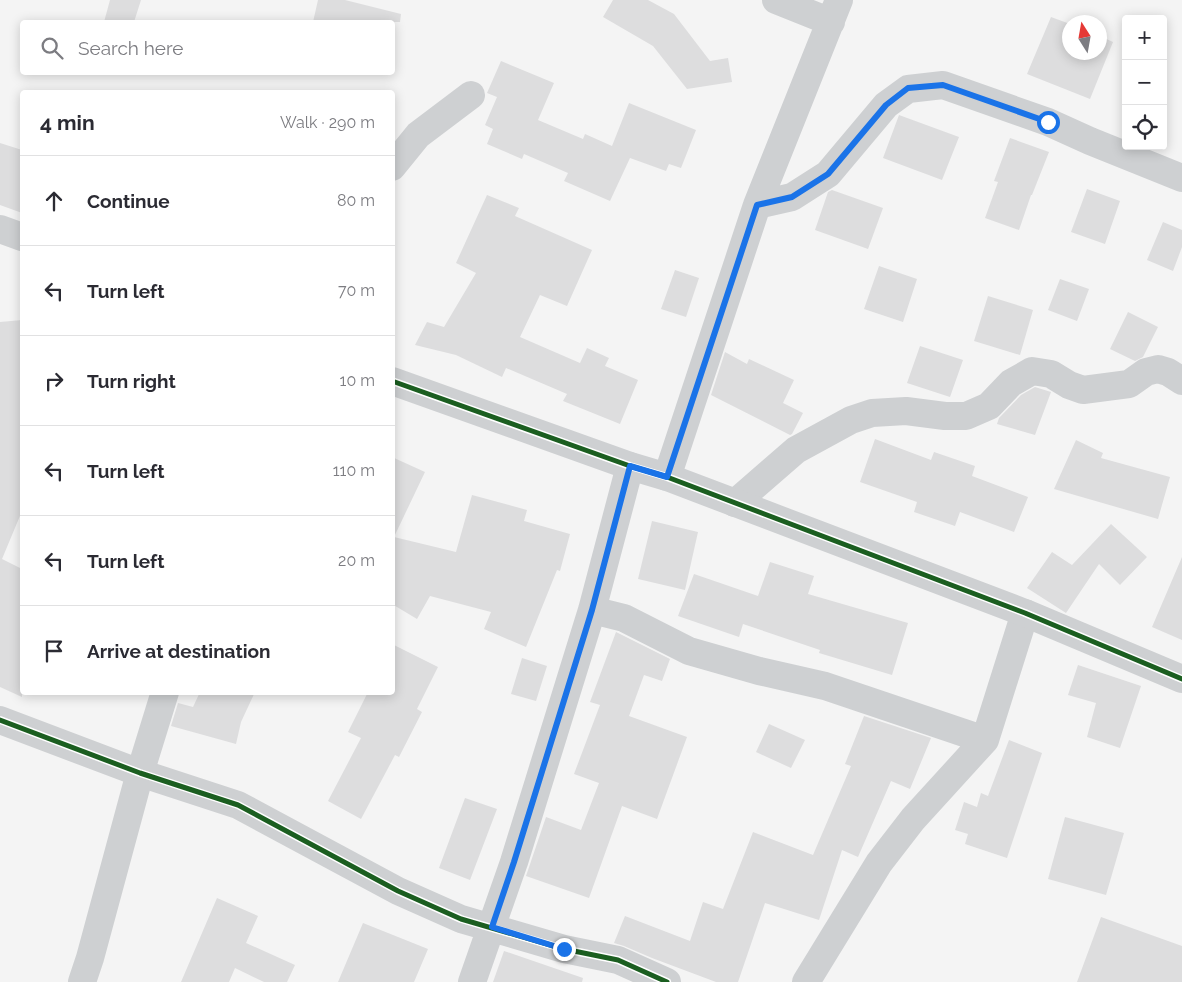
<!DOCTYPE html>
<meta charset="utf-8">
<style>
:root{--surface:#fff;--page:#f2f2f3;--text:#2b2b33;--muted:#7c7c81;--line:#e1e1e2}
body{margin:0;font-family:Raleway,sans-serif;background:var(--page);color:var(--text)}
.controls{position:absolute;right:15px;top:15px;display:grid;overflow:hidden;border-radius:5px;box-shadow:0 2px 12px #0003}
.controls button{width:45px;height:45px;display:grid;place-items:center;padding:0;border:0;border-bottom:1px solid var(--line);background:var(--surface);color:var(--text);font:25px sans-serif}
.compass{position:absolute;left:1062px;top:15px;width:45px;height:45px;border-radius:50%;background:var(--surface);box-shadow:0 2px 12px #0003;rotate:349deg}
.stop{position:absolute;width:15px;height:15px;margin:-11px;border:4px solid #1a73e8;border-radius:50%;background:#fff}
.stop.end{background:#1a73e8;border-color:#fff;box-shadow:0 1px 5px #0008}
.list{margin:0;padding:0;list-style:none}
h2{display:flex;justify-content:space-between;align-items:center;height:65px;margin:0;padding:0 20px;font-size:21px}
h2 small{font-size:16px;font-weight:400;color:var(--muted)}
.list li{display:grid;grid-template-columns:32px 1fr auto;gap:15px;align-items:center;box-sizing:border-box;height:90px;padding:0 20px;border-top:1px solid var(--line)}
.list b{display:block;font-size:19px;white-space:nowrap}
.list em{font-size:16px;font-style:normal;color:var(--muted)}
.icon{flex:none;width:28px;height:28px;fill:none;stroke:currentColor;stroke-width:2;stroke-linecap:round;stroke-linejoin:round}
.map{position:relative;flex:none;width:1182px;height:982px;overflow:hidden}
.search{position:absolute;background:var(--surface);box-shadow:0 2px 12px #0003;left:20px;top:20px;width:375px;height:55px;display:flex;align-items:center;gap:12px;box-sizing:border-box;padding:0 18px;border-radius:5px;color:var(--muted);font-size:19px}
.panel{position:absolute;background:var(--surface);box-shadow:0 2px 12px #0003;left:20px;top:90px;width:375px;height:605px;border-radius:5px}
.map>svg:first-child{display:block}
.building{fill:#ddddde}
.lines{fill:none;stroke-linecap:round;stroke-linejoin:round}
.minor{stroke:#ced0d2;stroke-width:28}
.tertiary{stroke:#ced0d2;stroke-width:28}
.cycleway-casing{stroke:#fff;stroke-width:8}
.cycleway{stroke:#1b5e20;stroke-width:5}
.route{stroke:#1a73e8;stroke-width:6}
</style>
<div class="map">
<svg width="1182" height="982" viewBox="0 0 1182 982">
<rect width="100%" height="100%" fill="#f4f4f4"/>
<!-- building -->
<path class="building" d="M 110,0 L 141,0 L 134,22 L 104,22 Z
M 318,0 L 345,0 L 401,14 L 400,22 L 313,22 Z
M 613,0 L 648,0 L 674,14 L 710,61 L 728,58 L 732,82 L 687,89 L 653,46 L 603,17 Z
M 1051,17 L 1070,24 L 1070,52 L 1100,52 L 1100,36 L 1113,42 L 1090,99 L 1027,74 Z
M 501,61 L 554,83 L 538,120 L 583,139 L 585,134 L 612,146 L 629,103 L 696,130 L 681,168 L 669,164 L 666,171 L 630,158 L 610,201 L 564,181 L 568,173 L 524,154 L 522,159 L 487,144 L 493,129 L 485,125 L 497,97 L 487,93 Z
M 899,115 L 959,137 L 942,180 L 883,158 Z
M 1010,138 L 1049,152 L 1032,195 L 1031,195 L 1019,230 L 985,218 L 998,182 L 994,181 Z
M 0,143 L 22,150 L 22,213 L 0,205 Z
M 1087,189 L 1120,201 L 1105,244 L 1071,232 Z
M 832,190 L 883,208 L 868,249 L 815,230 L 828,192 Z
M 487,195 L 519,208 L 515,216 L 592,250 L 567,306 L 540,295 L 520,337 L 580,363 L 587,348 L 609,358 L 605,366 L 638,380 L 620,424 L 563,401 L 567,394 L 506,368 L 502,377 L 456,355 L 415,345 L 427,322 L 444,327 L 476,273 L 456,263 Z
M 1163,222 L 1182,230 L 1182,247 L 1173,271 L 1147,260 Z
M 879,266 L 917,279 L 903,322 L 864,309 Z
M 675,270 L 699,278 L 686,317 L 661,309 Z
M 1060,279 L 1089,289 L 1077,321 L 1048,310 Z
M 988,296 L 1033,310 L 1020,355 L 974,341 Z
M 1128,312 L 1158,327 L 1143,357 L 1135,361 L 1110,349 Z
M 22,320 L 22,511 L 2,559 L 22,569 L 22,697 L 0,687 L 0,322 Z
M 920,346 L 963,360 L 950,397 L 907,383 Z
M 725,352 L 747,364 L 749,359 L 794,380 L 783,403 L 803,413 L 792,434 L 790,435 L 711,395 Z
M 1035,387 L 1051,392 L 1035,435 L 997,424 L 999,418 L 1021,395 Z
M 875,439 L 931,460 L 934,452 L 975,466 L 972,476 L 1028,497 L 1014,532 L 960,512 L 955,526 L 914,512 L 917,502 L 860,482 Z
M 1076,440 L 1103,453 L 1101,458 L 1170,477 L 1158,519 L 1054,489 Z
M 392,457 L 425,472 L 394,537 L 456,552 L 472,495 L 527,510 L 524,521 L 570,534 L 560,571 L 557,570 L 526,647 L 484,629 L 491,612 L 430,596 L 417,619 L 392,604 Z
M 652,521 L 698,532 L 685,590 L 638,579 Z
M 1111,524 L 1147,557 L 1120,585 L 1099,564 L 1066,613 L 1027,588 L 1052,552 L 1072,565 Z
M 1182,557 L 1182,640 L 1152,627 Z
M 770,562 L 814,576 L 808,594 L 908,623 L 892,675 L 819,653 L 820,650 L 743,624 L 739,637 L 678,616 L 694,574 L 758,596 Z
M 616,632 L 670,659 L 662,681 L 644,675 L 629,716 L 687,737 L 657,819 L 622,806 L 589,898 L 526,876 L 546,817 L 581,830 L 599,783 L 574,774 L 600,705 L 590,702 Z
M 392,644 L 438,667 L 417,709 L 422,712 L 399,757 L 395,755 L 361,819 L 328,801 L 361,738 L 348,732 L 368,692 L 392,692 Z
M 522,658 L 547,666 L 536,701 L 511,694 Z
M 1078,665 L 1141,686 L 1120,748 L 1087,737 L 1096,703 L 1068,695 Z
M 200,692 L 255,692 L 241,722 L 236,744 L 171,726 L 178,703 L 193,707 Z
M 864,716 L 931,738 L 910,789 L 891,781 L 858,857 L 842,850 L 819,920 L 765,903 L 738,982 L 716,982 L 652,958 L 624,946 L 614,943 L 625,916 L 690,941 L 703,902 L 723,909 L 753,832 L 813,855 L 851,766 L 845,764 Z
M 769,724 L 805,740 L 791,768 L 756,752 Z
M 1009,740 L 1042,753 L 1007,858 L 965,844 L 968,834 L 955,830 L 964,802 L 977,807 L 981,793 L 988,796 Z
M 465,798 L 497,809 L 470,880 L 439,868 Z
M 1065,817 L 1124,833 L 1106,895 L 1048,879 Z
M 217,898 L 258,916 L 246,943 L 295,965 L 287,982 L 264,982 L 235,968 L 229,982 L 181,982 Z
M 1101,917 L 1182,946 L 1182,982 L 1077,982 Z
M 363,923 L 428,949 L 414,982 L 338,982 Z
M 504,951 L 583,978 L 582,982 L 493,982 Z"/>
<g class="lines">
<!-- minor -->
<path class="minor" d="M 776,0 L 831,22
M 392,167 L 418,135 L 471,95
M 757,205 L 792,197 L 828,174 L 886,105 L 908,89 L 943,85 L 1048,122 L 1090,141 L 1182,178
M 0,229 L 22,237
M 667,477 L 757,205 L 839,0
M 735,503 L 796,450 L 851,420 L 872,413 L 906,411 L 945,416 L 966,416 L 989,406 L 1011,383 L 1032,371 L 1051,374 L 1069,385 L 1083,390 L 1129,384 L 1146,372 L 1158,369 L 1168,372 L 1182,381
M 592,610 L 624,618 L 689,651 L 759,671 L 825,686 L 985,740
M 0,720 L 140,773 L 238,805 L 398,891 L 461,919 L 564,949 L 618,960 L 667,982
M 472,982 L 514,862 L 592,610 L 630,466
M 806,982 L 879,863 L 913,819 L 985,740 L 1025,613"/>
<!-- tertiary -->
<path class="tertiary" d="M 392,381 L 630,466 L 667,477 L 1025,613 L 1182,679
M 82,982 L 90,958 L 140,773 L 165,692"/>
<defs>
<path id="cycleway" d="M 392,381 L 630,466 L 667,477 L 1025,613 L 1182,679
M 0,720 L 140,773 L 238,805 L 398,891 L 461,919 L 564,949 L 618,960 L 667,982"/>
</defs>
<!-- cycleway casing -->
<use href="#cycleway" class="cycleway-casing"/>
<!-- cycleway -->
<use href="#cycleway" class="cycleway"/>
</g>
<g class="lines">
<!-- route -->
<path class="route" d="M 564,949 L 492,927 L 514,862 L 592,610 L 630,466 L 667,477 L 757,205 L 792,197 L 828,174 L 886,105 L 908,88 L 943,85 L 1048,122"/>
</g>
</svg>
<div class="controls">
<button>+</button>
<button>−</button>
<button><svg class="icon" aria-label="locate" viewBox="0 0 24 24"><circle cx="12" cy="12" r="6"/><path d="M12 2v4M12 18v4M2 12h4M18 12h4"/></svg></button>
</div>
<svg class="compass" viewBox="-18 -18 36 36"><path d="M0-13l5 13h-10z" fill="#e53935"/><path d="M0 13l5-13h-10z" fill="#7c7c81"/></svg>
<div class="stop" style="left:1048px;top:122px"></div>
<div class="stop end" style="left:564px;top:949px"></div>
<div class="search"><svg class="icon" aria-label="search" viewBox="0 0 24 24"><circle cx="10" cy="10" r="6"/><path d="M15 15l6 6"/></svg>Search here</div>
<section class="panel">
<h2>4 min<small>Walk · 290 m</small></h2>
<ul class="list">
<li><svg class="icon" aria-label="ahead" viewBox="0 0 24 24"><path d="M12 20V5M6 11l6-6 6 6"/></svg><div><b>Continue</b></div><em>80 m</em></li>
<li><svg class="icon" aria-label="left" viewBox="0 0 24 24"><path d="M17 20v-9H6M10 6l-5 5 5 5"/></svg><div><b>Turn left</b></div><em>70 m</em></li>
<li><svg class="icon" aria-label="right" viewBox="0 0 24 24"><path d="M7 20v-9h11M14 6l5 5-5 5"/></svg><div><b>Turn right</b></div><em>10 m</em></li>
<li><svg class="icon" aria-label="left" viewBox="0 0 24 24"><path d="M17 20v-9H6M10 6l-5 5 5 5"/></svg><div><b>Turn left</b></div><em>110 m</em></li>
<li><svg class="icon" aria-label="left" viewBox="0 0 24 24"><path d="M17 20v-9H6M10 6l-5 5 5 5"/></svg><div><b>Turn left</b></div><em>20 m</em></li>
<li><svg class="icon" aria-label="arrive" viewBox="0 0 24 24"><path d="M6 21V4h12l-3 4 3 4H6"/></svg><div><b>Arrive at destination</b></div></li>
</ul>
</section>
</div>
